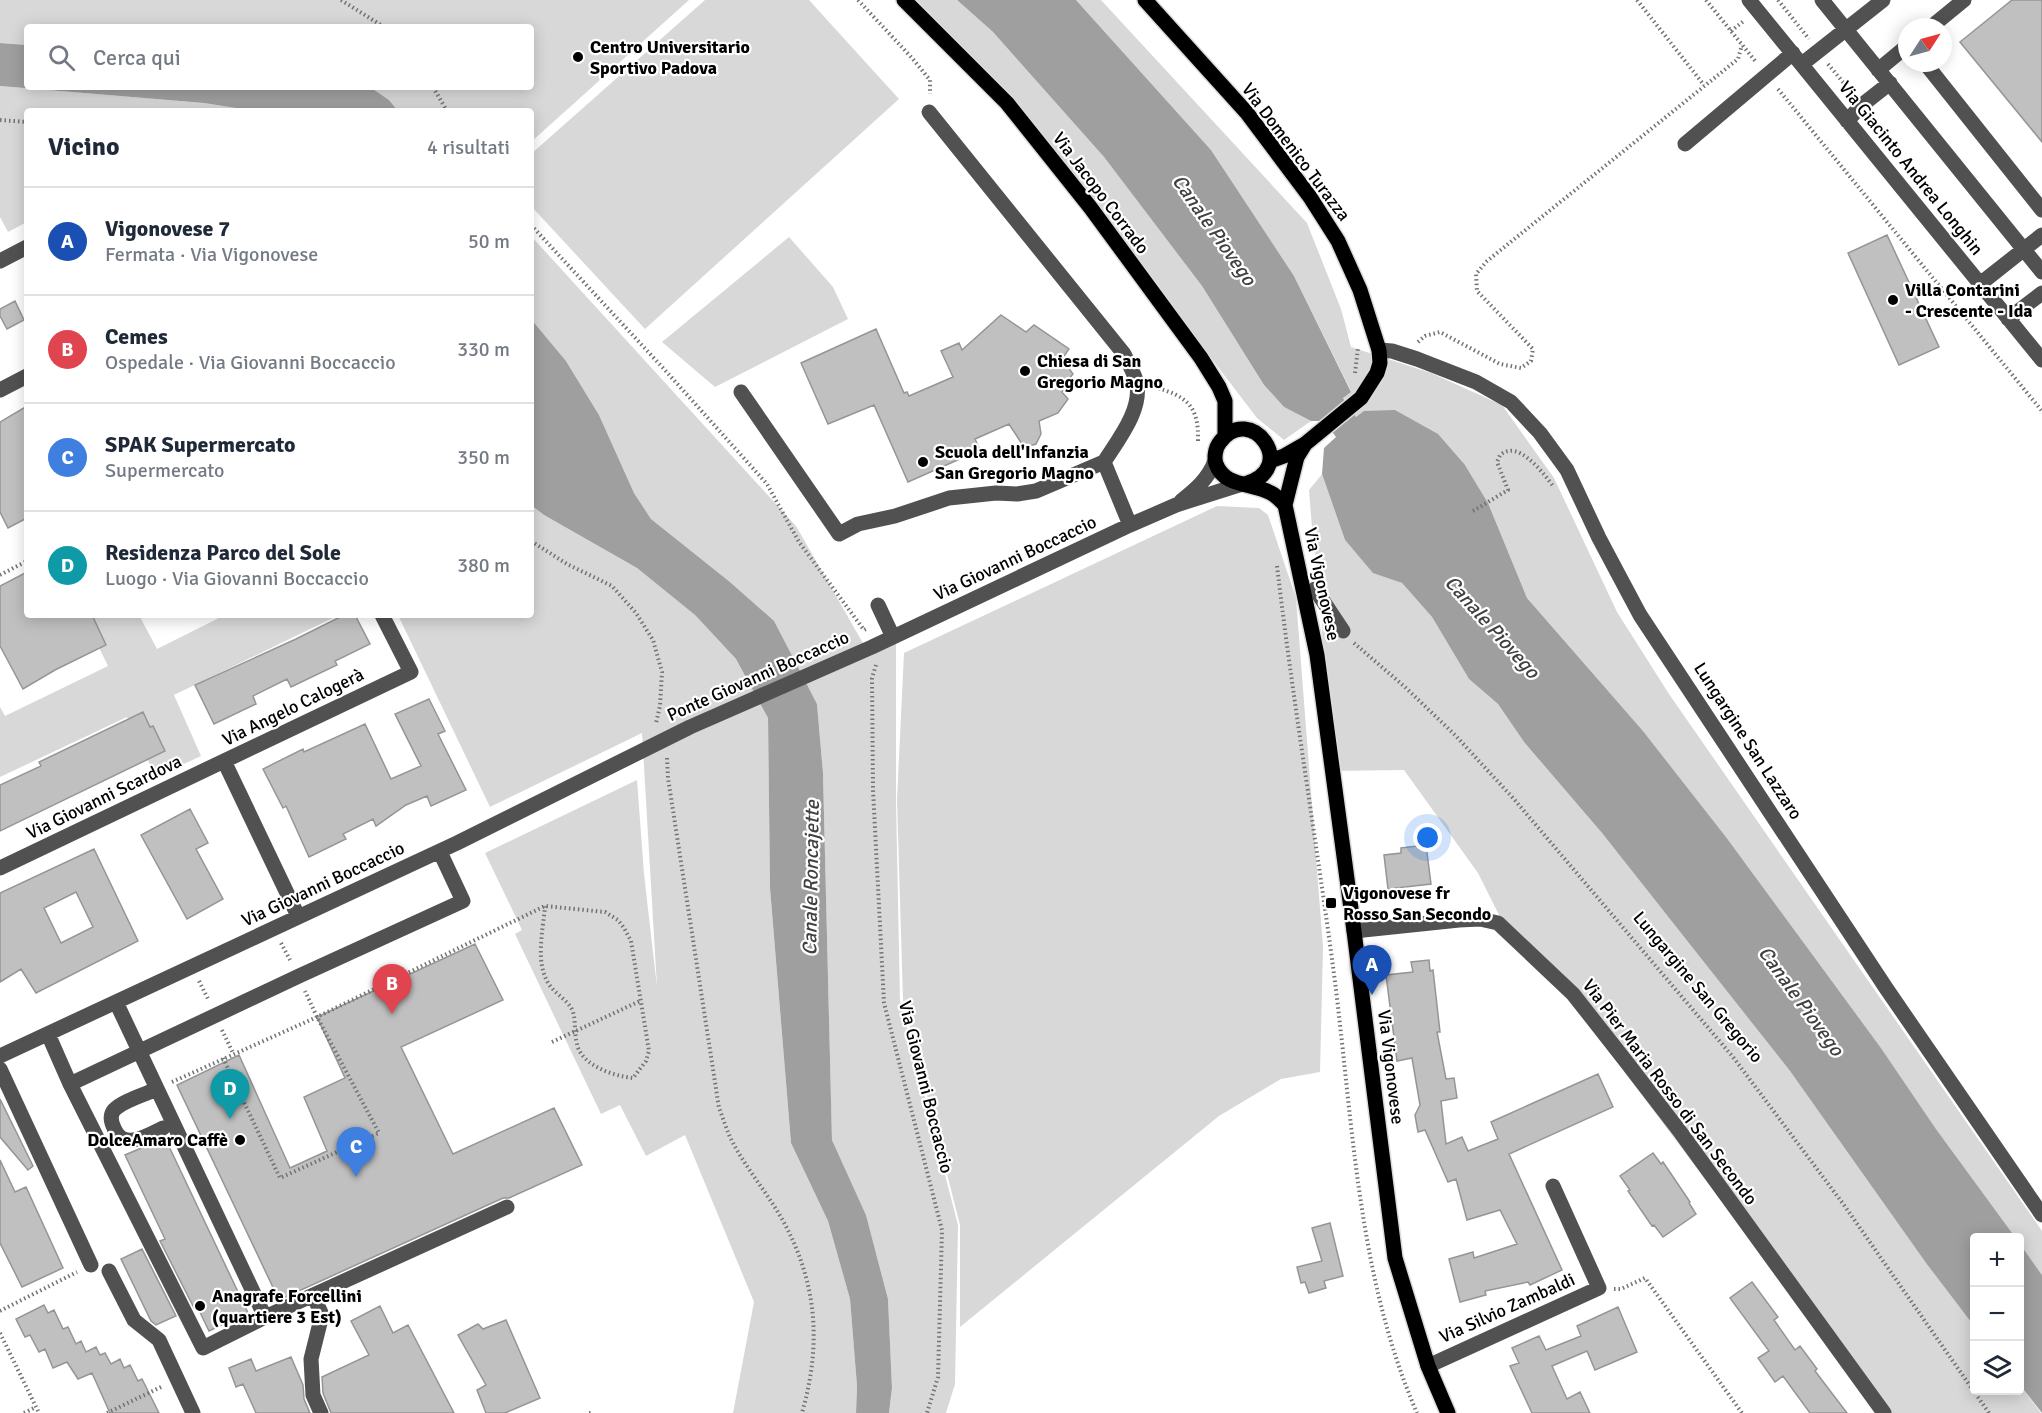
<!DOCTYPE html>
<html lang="it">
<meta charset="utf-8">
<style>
:root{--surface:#fff;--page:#f2f2f3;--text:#1f2937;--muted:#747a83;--line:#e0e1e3;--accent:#000}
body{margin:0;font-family:Signika,sans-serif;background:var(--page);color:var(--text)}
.controls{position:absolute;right:18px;bottom:18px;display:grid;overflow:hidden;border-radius:6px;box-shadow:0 3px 15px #0003}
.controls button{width:54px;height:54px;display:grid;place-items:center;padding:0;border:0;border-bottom:2px solid var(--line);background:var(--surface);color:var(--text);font:30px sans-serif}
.compass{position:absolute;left:1898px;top:18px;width:54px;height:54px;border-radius:50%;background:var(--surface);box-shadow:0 3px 15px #0003;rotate:54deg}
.you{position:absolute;left:1428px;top:838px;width:21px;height:21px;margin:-15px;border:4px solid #fff;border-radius:50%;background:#1a73e8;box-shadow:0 0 0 9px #1a73e833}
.badge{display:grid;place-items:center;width:39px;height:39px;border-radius:50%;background:var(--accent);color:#fff;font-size:20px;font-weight:700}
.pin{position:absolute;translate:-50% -50px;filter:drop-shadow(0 2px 3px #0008)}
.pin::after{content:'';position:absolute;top:32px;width:21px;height:18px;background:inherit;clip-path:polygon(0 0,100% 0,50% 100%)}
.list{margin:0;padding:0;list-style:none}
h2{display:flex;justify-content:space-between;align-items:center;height:78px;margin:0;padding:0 24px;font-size:26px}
h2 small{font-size:20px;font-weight:400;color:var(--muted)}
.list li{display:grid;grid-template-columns:39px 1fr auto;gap:18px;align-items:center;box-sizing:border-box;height:108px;padding:0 24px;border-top:2px solid var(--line)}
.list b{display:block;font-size:22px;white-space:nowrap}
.list p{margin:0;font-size:20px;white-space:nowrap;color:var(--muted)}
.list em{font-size:20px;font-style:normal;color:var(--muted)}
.icon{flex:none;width:33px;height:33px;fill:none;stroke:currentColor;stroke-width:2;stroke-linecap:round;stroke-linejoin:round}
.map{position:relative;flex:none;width:2042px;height:1413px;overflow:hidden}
.search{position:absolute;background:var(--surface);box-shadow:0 3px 15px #0003;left:24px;top:24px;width:510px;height:66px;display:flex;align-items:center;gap:15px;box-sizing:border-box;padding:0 21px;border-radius:6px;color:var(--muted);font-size:22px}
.panel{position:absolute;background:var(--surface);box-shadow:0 3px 15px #0003;left:24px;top:108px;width:510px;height:510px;border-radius:6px}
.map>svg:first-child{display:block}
.green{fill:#d8d8d8}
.water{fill:#9f9f9f}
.building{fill:#c0c0c0;stroke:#959595;stroke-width:1.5;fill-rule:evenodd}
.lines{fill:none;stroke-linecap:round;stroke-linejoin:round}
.major-casing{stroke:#dbdbdb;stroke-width:18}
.path{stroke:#737373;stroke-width:4;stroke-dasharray:1.5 3;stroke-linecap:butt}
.minor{stroke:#515151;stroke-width:15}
.major{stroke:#000;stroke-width:15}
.poi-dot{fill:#000;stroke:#fff;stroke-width:2}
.labels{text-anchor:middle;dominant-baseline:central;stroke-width:4.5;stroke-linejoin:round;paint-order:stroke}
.poi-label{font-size:18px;font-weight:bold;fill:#000;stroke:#fff;text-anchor:start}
.street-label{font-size:18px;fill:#000;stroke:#fff}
.water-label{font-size:20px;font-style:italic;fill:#404040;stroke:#fff}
</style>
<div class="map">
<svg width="2042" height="1413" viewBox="0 0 2042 1413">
<rect width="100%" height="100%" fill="#fff"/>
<!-- green -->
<path class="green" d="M 0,0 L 689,0 L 531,142 L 531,111 L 398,111 L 389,100 L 370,87 L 531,87 L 531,27 L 27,27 L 27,45 L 0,43 Z
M 705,0 L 809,0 L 899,99 L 645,329 L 531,206 L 531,154 Z
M 912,0 L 957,0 L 993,32 L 1104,157 L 1202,286 L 1264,385 L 1284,407 L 1311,421 L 1284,440 L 1257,418 L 1172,307 L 1054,148 L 1013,99 Z
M 1076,0 L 1101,0 L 1307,223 L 1341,309 L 1351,347 L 1431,373 L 1502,405 L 1554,478 L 1617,612 L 1669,694 L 2042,1231 L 2042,1275 L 2020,1244 L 2020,1238 L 2015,1237 L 1936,1129 L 1881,1048 L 1726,837 L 1643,731 L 1527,598 L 1488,503 L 1465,465 L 1357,418 L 1343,397 L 1351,391 L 1294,276 L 1211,150 Z
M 0,86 L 204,103 L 255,111 L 27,111 L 27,222 L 8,232 L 0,217 Z
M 531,236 L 796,526 L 868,652 L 896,638 L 896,802 L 900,1001 L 958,1225 L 955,1384 L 946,1413 L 889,1413 L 892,1388 L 888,1299 L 866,1215 L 832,1140 L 823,773 L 817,704 L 773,621 L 730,582 L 651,519 L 634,493 L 599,415 L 566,361 L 531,319 Z
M 789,237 L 833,287 L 848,319 L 715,387 L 662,342 Z
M 1322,474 L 1345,540 L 1373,572 L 1402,583 L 1432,617 L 1469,679 L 1498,704 L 1524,742 L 1602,833 L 1790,1071 L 1926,1263 L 1974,1326 L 1974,1390 L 2020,1390 L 2020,1385 L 2041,1413 L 1881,1413 L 1568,997 L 1501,919 L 1478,873 L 1404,770 L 1326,771 L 1321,590 L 1313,540 L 1309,490 Z
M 531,505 L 544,515 L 637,568 L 695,615 L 736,659 L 768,718 L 770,888 L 791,1143 L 828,1221 L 850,1299 L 857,1386 L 856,1413 L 733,1413 L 754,1302 L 685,1135 L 646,1156 L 620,1105 L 601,1114 L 515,934 L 522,930 L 485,853 L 637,780 L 644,874 L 657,987 L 642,733 L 490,807 L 398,615 L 531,615 Z
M 1217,506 L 1259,508 L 1268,515 L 1296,598 L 1323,947 L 1320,1072 L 1281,1079 L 1219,1116 L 960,1327 L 960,1225 L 903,1000 L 897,800 L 904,653 Z
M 83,615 L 139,615 L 157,649 L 225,615 L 339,615 L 174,695 L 201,756 L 156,777 L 127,717 L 0,777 L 0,707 L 5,716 L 108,666 Z"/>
<!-- water -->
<path class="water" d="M 957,0 L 1076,0 L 1211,150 L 1294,276 L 1351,392 L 1343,398 L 1356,417 L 1364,411 L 1395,410 L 1438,434 L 1465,465 L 1488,503 L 1527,598 L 1643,731 L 1726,837 L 1881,1048 L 1936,1129 L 2015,1237 L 1974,1238 L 1974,1326 L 1926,1263 L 1790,1071 L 1602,833 L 1524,742 L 1498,704 L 1469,679 L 1432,617 L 1402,583 L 1373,573 L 1345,540 L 1322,474 L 1324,448 L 1336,437 L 1324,421 L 1311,421 L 1284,407 L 1264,385 L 1202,286 L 1104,157 L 993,32 Z
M 0,43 L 27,45 L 27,87 L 370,87 L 389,100 L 398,111 L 255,111 L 204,103 L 0,86 Z
M 531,319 L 566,361 L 599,415 L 634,493 L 651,519 L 730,582 L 774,621 L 817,704 L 823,773 L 832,1140 L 866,1215 L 888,1299 L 892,1388 L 889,1413 L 856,1413 L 857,1386 L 850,1299 L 828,1221 L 791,1143 L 770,888 L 768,718 L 736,659 L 695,615 L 637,568 L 544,515 L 531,505 Z
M 2020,1244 L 2042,1275 L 2042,1413 L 2020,1385 Z"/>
<!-- building -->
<path class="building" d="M 2012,0 L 2042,0 L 2042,142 L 1960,42 Z
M 1887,235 L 1939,347 L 1899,365 L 1848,253 Z
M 15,301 L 24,320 L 7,329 L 0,316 L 0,309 Z
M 1001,315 L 1026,332 L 1034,325 L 1069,349 L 1062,359 L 1073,374 L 1062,387 L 1064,390 L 1062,392 L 1068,399 L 1058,413 L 1039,421 L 1041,434 L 1036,444 L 1029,446 L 1022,444 L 1009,424 L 975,439 L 980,450 L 908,482 L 874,405 L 828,424 L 801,363 L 876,329 L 904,393 L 907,392 L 909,396 L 953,377 L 941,351 L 959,343 L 962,350 Z
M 27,406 L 27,518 L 8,528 L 0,512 L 0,422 Z
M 27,572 L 27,615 L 92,615 L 106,645 L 55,670 L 23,689 L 0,646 L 0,586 Z
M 344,615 L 355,615 L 370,644 L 335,661 L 337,665 L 291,687 L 287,679 L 253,696 L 256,704 L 214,724 L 195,685 L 296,639 Z
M 429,699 L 445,731 L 438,734 L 466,790 L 431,806 L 427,796 L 406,805 L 376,826 L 373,819 L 343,834 L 346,839 L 309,857 L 286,806 L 283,808 L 263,769 L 303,749 L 304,752 L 365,724 L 391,779 L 421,766 L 395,714 Z
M 143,712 L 150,727 L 153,726 L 165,751 L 0,831 L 0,785 L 41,766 L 39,762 Z
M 190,809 L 208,843 L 196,849 L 223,899 L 187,919 L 141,835 Z
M 1426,845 L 1431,884 L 1388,889 L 1384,855 L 1401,853 L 1401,848 Z
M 94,849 L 138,941 L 36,993 L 21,969 L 0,982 L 0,893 ZM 76,892 L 93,927 L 61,943 L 44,908 Z
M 475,944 L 503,1000 L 401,1047 L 453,1154 L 554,1108 L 582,1165 L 509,1198 L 503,1198 L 279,1300 L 177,1085 L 239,1055 L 290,1168 L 327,1151 L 304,1097 L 345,1078 L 317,1017 Z
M 1429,960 L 1430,971 L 1433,970 L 1440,1032 L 1437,1032 L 1446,1079 L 1454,1078 L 1457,1098 L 1441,1101 L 1446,1144 L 1462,1137 L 1468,1151 L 1498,1139 L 1491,1122 L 1598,1074 L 1613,1107 L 1509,1154 L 1562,1270 L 1530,1285 L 1528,1282 L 1485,1291 L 1486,1295 L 1460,1302 L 1449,1259 L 1473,1252 L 1474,1258 L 1517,1244 L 1500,1210 L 1467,1220 L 1456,1179 L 1448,1182 L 1425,1130 L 1418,1132 L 1415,1115 L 1420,1105 L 1412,1058 L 1397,1061 L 1386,975 L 1413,972 L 1411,962 Z
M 0,1099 L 33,1166 L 28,1170 L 0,1137 Z
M 165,1138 L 248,1313 L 209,1331 L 197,1306 L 194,1308 L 160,1241 L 165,1239 L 125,1155 Z
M 1653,1153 L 1661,1164 L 1663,1162 L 1690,1202 L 1689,1203 L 1696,1214 L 1663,1237 L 1654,1225 L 1652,1226 L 1628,1191 L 1630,1190 L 1620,1176 Z
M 0,1160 L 15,1192 L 26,1187 L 63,1268 L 22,1287 L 0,1243 Z
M 1330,1223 L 1343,1276 L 1324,1281 L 1326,1288 L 1309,1293 L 1305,1282 L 1301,1283 L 1297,1267 L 1322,1261 L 1312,1228 Z
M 142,1249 L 176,1316 L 156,1325 L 151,1321 L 121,1259 Z
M 1752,1282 L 1778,1317 L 1774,1320 L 1795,1350 L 1800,1346 L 1817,1369 L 1815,1371 L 1847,1413 L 1810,1413 L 1783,1376 L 1775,1382 L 1758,1358 L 1769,1351 L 1730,1298 Z
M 44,1305 L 48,1313 L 54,1310 L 63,1329 L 68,1327 L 76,1344 L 81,1341 L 86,1352 L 96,1347 L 100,1355 L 105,1353 L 111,1364 L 120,1359 L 124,1368 L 130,1365 L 138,1381 L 142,1379 L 159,1413 L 110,1413 L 92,1373 L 78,1379 L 67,1362 L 53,1368 L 45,1349 L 39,1352 L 30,1335 L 25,1337 L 16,1319 Z
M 380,1306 L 393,1333 L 408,1325 L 454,1413 L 331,1413 L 323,1393 L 322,1377 L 369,1355 L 351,1321 Z
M 1618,1307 L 1637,1352 L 1595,1370 L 1587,1351 L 1552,1366 L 1567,1399 L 1580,1392 L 1590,1413 L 1532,1413 L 1510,1366 L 1519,1363 L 1512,1348 L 1539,1336 L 1546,1350 L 1581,1336 L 1577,1326 Z
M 506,1320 L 540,1398 L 505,1413 L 486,1413 L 477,1390 L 486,1385 L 458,1335 L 478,1324 L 483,1329 Z
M 291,1357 L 303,1385 L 304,1399 L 310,1413 L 256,1413 L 243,1384 L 236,1387 L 229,1368 L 251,1359 L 256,1371 Z"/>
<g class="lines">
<defs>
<path id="major" d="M 904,0 L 1007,103 L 1090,207 L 1201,358 L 1219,387 L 1225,401 L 1225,435
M 1145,0 L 1247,113 L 1310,197 L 1338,241 L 1360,290 L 1379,350 L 1380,363 L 1377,373 L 1361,398 L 1305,444 L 1284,456 L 1270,461
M 1305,444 L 1297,457 L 1285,505 L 1317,655 L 1354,931 L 1395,1258 L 1428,1366 L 1448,1413
M 1245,484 C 1301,468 1250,401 1220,442 C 1215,448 1214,458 1216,464 C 1225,488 1252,482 1271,493 C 1277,496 1281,501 1285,505"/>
</defs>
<!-- major casing -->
<use href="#major" class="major-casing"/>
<!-- path -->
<path class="path" d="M 341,0 L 384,27
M 858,0 L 912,58 L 930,80 L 930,94
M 1637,0 L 1704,85
M 1706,0 L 1756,62
M 1778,0 L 1809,39
M 1731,31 L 1745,20
M 1828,64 L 1852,93
M 433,87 L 447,111
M 1778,89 L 2042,411
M 1872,118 L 1899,152
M 0,120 L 27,122
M 531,225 L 664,369 L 767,484 L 799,542 L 864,630 L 866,629
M 1418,342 L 1425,336 L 1440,332 L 1500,364 L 1521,368 L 1531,361 L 1533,349 L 1477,291 L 1476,274 L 1487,261 L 1738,59 L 1742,45
M 1355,373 L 1358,348
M 1154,387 C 1187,396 1199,406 1198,441
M 1473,511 L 1508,490 L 1497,462 L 1500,455 C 1503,453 1506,451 1509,451 C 1524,448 1545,475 1553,486
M 531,541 L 567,564 L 612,586 L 636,613 L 653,640 L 662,672 L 660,706 L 656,723
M 1277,566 C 1293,702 1316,838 1334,974 C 1353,1121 1357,1275 1417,1413
M 0,575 L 27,561
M 1354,643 L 1405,687 L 1455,735 L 1513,798 L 1733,1057 L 1844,1205 L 1989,1413
M 876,665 L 872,678 L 873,790 L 884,1003 L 942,1230 L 938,1377 L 927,1413
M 667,758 L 668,778 L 719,1108 C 723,1118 726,1128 730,1137 C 744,1166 766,1191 782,1219 C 817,1282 822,1343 802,1413
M 281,943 L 290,960
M 199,981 L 209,1001
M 222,1030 L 233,1053
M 552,1042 L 640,1001
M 223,1058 L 280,1178 L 379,1133 L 317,1017 L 305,991
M 172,1082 L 317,1017 L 545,906 L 605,912 L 618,920 L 624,928 L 631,941 L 649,1051 L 646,1061 L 633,1078 C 613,1076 581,1065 577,1044 C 574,1033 576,1022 573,1012 C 569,1001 558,996 551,987 C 534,966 543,931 545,906
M 1614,1289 L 1621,1289 L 1645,1278 L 1742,1413
M 0,1311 L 77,1272
M 0,1333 L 39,1413
M 24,1413 L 36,1407
M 107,1413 L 163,1386
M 589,1413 L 592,1413"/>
<!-- minor -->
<path class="minor" d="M 1749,0 L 2042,360
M 1822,0 L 2042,272
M 1931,27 L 1964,0
M 1925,63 L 2042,210
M 1802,64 L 1883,0
M 1878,70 L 1907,46
M 929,112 L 1124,354 C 1128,362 1133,371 1136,380 C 1144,408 1118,440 1104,462 L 1130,525
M 1847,121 L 1862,105 L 1890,83
M 1685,144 L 1793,53
M 0,261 L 27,247
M 1980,284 L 2042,235
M 2008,319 L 2042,293
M 1379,350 L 1392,351 L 1417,359 L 1476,382 L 1511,402 L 1540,433 L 1567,470 L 1599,538 L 1640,615 L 1886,988 L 2042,1215
M 0,390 L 27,376
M 741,392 L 839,534 L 858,524 L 895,516 L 949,498 L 996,493 L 1017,494 L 1036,491 L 1104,462
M 1181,501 C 1196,489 1208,479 1215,461
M 1315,589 L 1343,631
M 878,605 L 893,637
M 0,868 L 224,761
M 298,916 L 224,761 L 411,672 L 382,615
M 1354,931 L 1459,920 L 1480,919 L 1498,923 L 1573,994 L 1628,1064 L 1681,1133 L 1884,1413
M 116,1002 L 265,1317
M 48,1034 L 70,1084 L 203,1348 L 265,1317 L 507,1207
M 0,1056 L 457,843 L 690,727 L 872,647 L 1130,525 L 1176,505 L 1242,484
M 0,1069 L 91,1265
M 70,1084 L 299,976 L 463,901 L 440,852
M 157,1089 C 146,1094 122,1101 114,1110 C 110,1115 111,1122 114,1128 C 123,1151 147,1136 163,1128
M 109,1271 L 134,1320 L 159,1340 L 193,1413
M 313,1295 L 322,1315 L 311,1359 L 313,1395 L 321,1413
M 1428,1366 L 1599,1288 L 1553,1186"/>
<!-- major -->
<use href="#major" class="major"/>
</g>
<!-- markers -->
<g class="poi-dot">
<circle cx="578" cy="57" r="6"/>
<circle cx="1893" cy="300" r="6"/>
<circle cx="1025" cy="371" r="6"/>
<circle cx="923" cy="462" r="6"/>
<rect x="1325" y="897" width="12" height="12" rx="3"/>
<circle cx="240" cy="1140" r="6"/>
<circle cx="200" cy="1306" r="6"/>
</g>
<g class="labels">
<!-- poi labels -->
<g class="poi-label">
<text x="590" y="47">Centro Universitario<tspan x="590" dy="21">Sportivo Padova</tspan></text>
<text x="1905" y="290">Villa Contarini<tspan x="1905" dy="21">- Crescente - Ida</tspan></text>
<text x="1037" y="361">Chiesa di San<tspan x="1037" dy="21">Gregorio Magno</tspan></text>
<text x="935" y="452">Scuola dell'Infanzia<tspan x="935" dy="21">San Gregorio Magno</tspan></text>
<text x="1343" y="893">Vigonovese fr<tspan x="1343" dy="21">Rosso San Secondo</tspan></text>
<text x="228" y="1140" text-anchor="end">DolceAmaro Caffè</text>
<text x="212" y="1296">Anagrafe Forcellini<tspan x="212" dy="21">(quartiere 3 Est)</tspan></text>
</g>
<!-- street labels -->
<g class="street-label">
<text transform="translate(1296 152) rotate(53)">Via Domenico Turazza</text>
<text transform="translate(1911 168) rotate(51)">Via Giacinto Andrea Longhin</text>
<text transform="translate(1101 193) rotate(53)">Via Jacopo Corrado</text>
<text transform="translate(1015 558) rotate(-25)">Via Giovanni Boccaccio</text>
<text transform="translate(1322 584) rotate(78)">Via Vigonovese</text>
<text transform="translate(758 676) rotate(-24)">Ponte Giovanni Boccaccio</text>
<text transform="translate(293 707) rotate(-26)">Via Angelo Calogerà</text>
<text transform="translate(1748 741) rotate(57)">Lungargine San Lazzaro</text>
<text transform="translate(104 797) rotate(-26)">Via Giovanni Scardova</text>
<text transform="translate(323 884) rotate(-25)">Via Giovanni Boccaccio</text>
<text transform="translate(1698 987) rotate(50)">Lungargine San Gregorio</text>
<text transform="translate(1391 1067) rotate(83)">Via Vigonovese</text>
<text transform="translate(926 1087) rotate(76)">Via Giovanni Boccaccio</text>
<text transform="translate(1670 1092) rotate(53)">Via Pier Maria Rosso di San Secondo</text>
<text transform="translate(1507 1308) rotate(-24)">Via Silvio Zambaldi</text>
</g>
<!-- water labels -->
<g class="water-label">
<text transform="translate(1214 230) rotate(55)">Canale Piovego</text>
<text transform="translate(1492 627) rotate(48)">Canale Piovego</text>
<text transform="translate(811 878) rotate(-89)">Canale Roncajette</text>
<text transform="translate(1801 1001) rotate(54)">Canale Piovego</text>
</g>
</g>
</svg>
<div class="controls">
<button>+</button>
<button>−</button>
<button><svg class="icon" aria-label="layers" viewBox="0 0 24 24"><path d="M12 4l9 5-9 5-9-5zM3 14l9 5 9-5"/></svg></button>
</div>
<svg class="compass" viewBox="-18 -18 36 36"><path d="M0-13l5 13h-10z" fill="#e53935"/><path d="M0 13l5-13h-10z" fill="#747a83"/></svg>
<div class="you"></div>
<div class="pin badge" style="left:1372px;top:995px;background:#1a4fb4">A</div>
<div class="pin badge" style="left:392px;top:1014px;background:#e0444e">B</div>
<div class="pin badge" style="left:356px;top:1177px;background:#3f7fe0">C</div>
<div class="pin badge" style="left:230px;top:1119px;background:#0f9aa8">D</div>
<div class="search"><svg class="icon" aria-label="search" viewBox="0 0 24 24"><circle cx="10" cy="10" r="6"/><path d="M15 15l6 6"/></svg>Cerca qui</div>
<section class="panel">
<h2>Vicino<small>4 risultati</small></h2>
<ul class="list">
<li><span class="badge" style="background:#1a4fb4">A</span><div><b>Vigonovese 7</b><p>Fermata · Via Vigonovese</p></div><em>50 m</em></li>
<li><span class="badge" style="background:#e0444e">B</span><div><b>Cemes</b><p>Ospedale · Via Giovanni Boccaccio</p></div><em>330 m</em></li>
<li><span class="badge" style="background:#3f7fe0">C</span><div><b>SPAK Supermercato</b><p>Supermercato</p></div><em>350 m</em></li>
<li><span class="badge" style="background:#0f9aa8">D</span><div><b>Residenza Parco del Sole</b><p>Luogo · Via Giovanni Boccaccio</p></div><em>380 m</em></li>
</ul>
</section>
</div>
